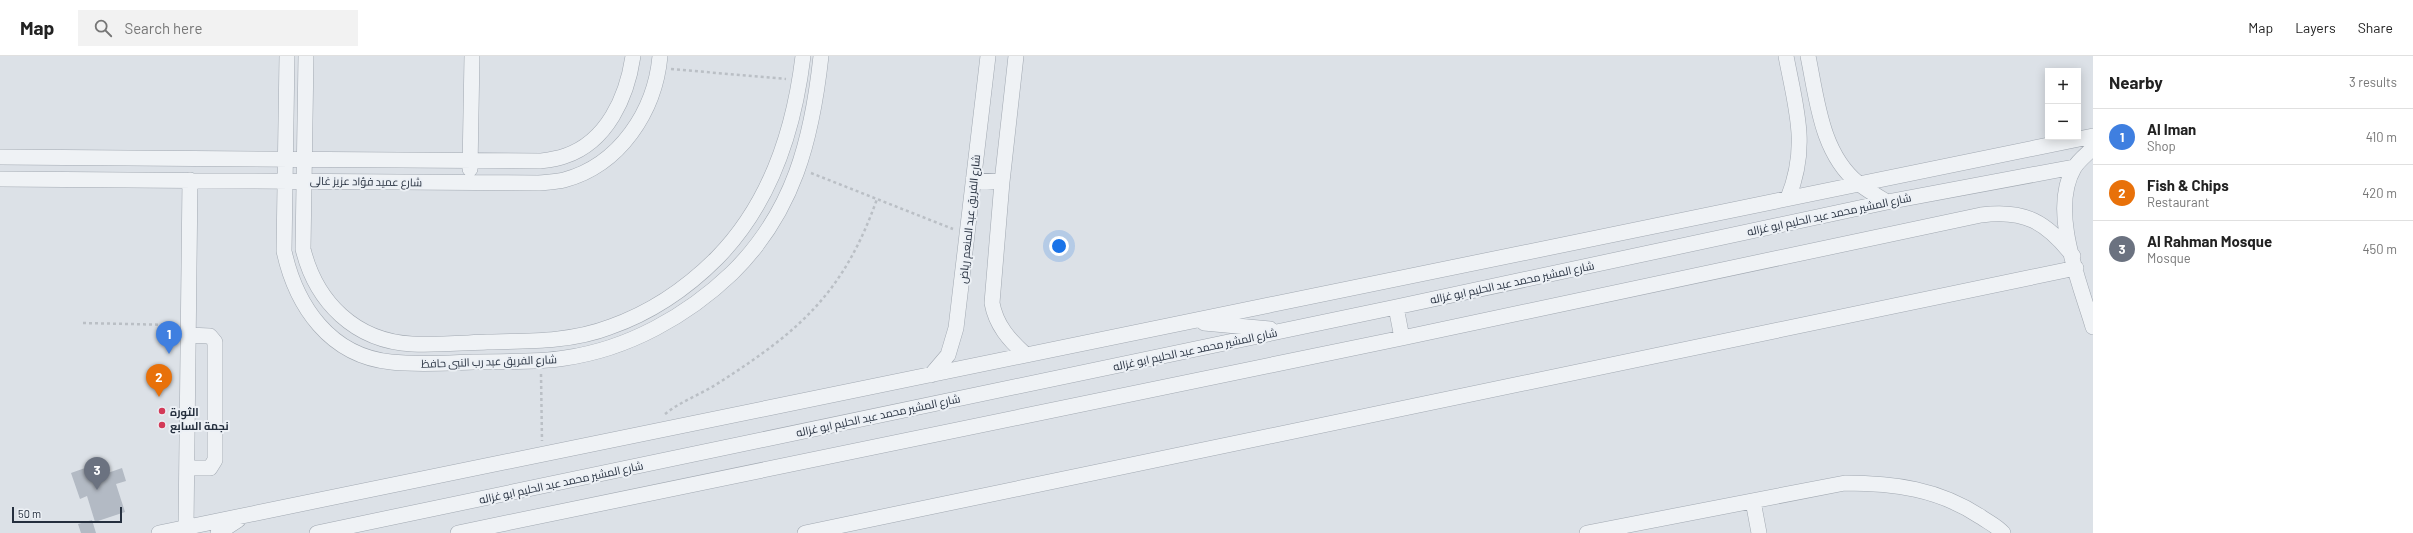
<!DOCTYPE html>
<meta charset="utf-8">
<style>
:root{--surface:#fff;--page:#f2f2f2;--text:#222;--muted:#767676;--line:#e0e0e0;--accent:#d33a58}
body{margin:0;font-family:Barlow,Cairo,sans-serif;background:var(--page);color:var(--text)}
.controls{position:absolute;right:12px;top:12px;display:grid;overflow:hidden;border-radius:0px;box-shadow:0 2px 10px #0003}
.controls button{width:36px;height:36px;display:grid;place-items:center;padding:0;border:0;border-bottom:1px solid var(--line);background:var(--surface);color:var(--text);font:20px sans-serif}
.scale{position:absolute;left:12px;bottom:10px;width:110px;box-sizing:border-box;padding-left:4px;border:2px solid #252f3e;border-top:0;font-size:11px;line-height:14px;white-space:nowrap;color:#252f3e;-webkit-text-stroke:3px #ecf0f5;paint-order:stroke}
.you{position:absolute;left:1059px;top:190px;width:14px;height:14px;margin:-10px;border:3px solid #fff;border-radius:50%;background:#1a73e8;box-shadow:0 0 0 6px #1a73e833}
.badge{display:grid;place-items:center;width:26px;height:26px;border-radius:50%;background:var(--accent);color:#fff;font-size:13px;font-weight:700}
.pin{position:absolute;translate:-50% -33px;filter:drop-shadow(0 1px 2px #0008)}
.pin::after{content:'';position:absolute;top:21px;width:14px;height:12px;background:inherit;clip-path:polygon(0 0,100% 0,50% 100%)}
.list{margin:0;padding:0;list-style:none}
h2{display:flex;justify-content:space-between;align-items:center;height:52px;margin:0;padding:0 16px;font-size:17px}
h2 small{font-size:13px;font-weight:400;color:var(--muted)}
.list li{display:grid;grid-template-columns:26px 1fr auto;gap:12px;align-items:center;box-sizing:border-box;height:56px;padding:0 16px;border-top:1px solid var(--line)}
.list b{display:block;font-size:15px;white-space:nowrap}
.list p{margin:0;font-size:13px;white-space:nowrap;color:var(--muted)}
.list em{font-size:13px;font-style:normal;color:var(--muted)}
.icon{flex:none;width:22px;height:22px;fill:none;stroke:currentColor;stroke-width:2;stroke-linecap:round;stroke-linejoin:round}
.map{position:relative;flex:none;width:2093px;height:477px;overflow:hidden}
header{display:flex;align-items:center;gap:24px;box-sizing:border-box;height:56px;padding:0 20px;background:var(--surface);border-bottom:1px solid var(--line)}
header strong{font-size:19px}
nav{display:flex;gap:22px;margin-inline-start:auto;font-size:14px}
.search{width:280px;height:36px;background:var(--page);display:flex;align-items:center;gap:10px;box-sizing:border-box;padding:0 14px;border-radius:0px;color:var(--muted);font-size:15px}
main{display:flex}
aside{flex:1;background:var(--surface)}
.map>svg:first-child{display:block}
.building{fill:#b3bac4}
.lines{fill:none;stroke-linecap:round;stroke-linejoin:round}
.minor-casing{stroke:#a1a8b1;stroke-width:16}
.path{stroke:#babfc5;stroke-width:2.5;stroke-dasharray:3 3;stroke-linecap:butt}
.minor{stroke:#eff2f5;stroke-width:15}
.poi-dot{fill:#d33a58;stroke:#ecf0f5;stroke-width:1.5}
.labels{text-anchor:middle;dominant-baseline:central;stroke-width:4;stroke-linejoin:round;paint-order:stroke}
.street-label{font-size:11px;fill:#252f3e;stroke:#ecf0f5}
.poi-label{font-size:11px;font-weight:bold;fill:#252f3e;stroke:#ecf0f5;text-anchor:start}
</style>
<header>
<strong>Map</strong>
<div class="search"><svg class="icon" aria-label="search" viewBox="0 0 24 24"><circle cx="10" cy="10" r="6"/><path d="M15 15l6 6"/></svg>Search here</div>
<nav><a>Map</a><a>Layers</a><a>Share</a></nav>
</header>
<main>
<div class="map">
<svg width="2093" height="477" viewBox="0 0 2093 477">
<rect width="100%" height="100%" fill="#dce1e7"/>
<!-- building -->
<path class="building" d="M 85,412 L 86,415 L 96,412 L 99,420 L 122,412 L 126,425 L 116,428 L 125,456 L 95,466 L 87,440 L 80,443 L 71,417 Z
M 92,464 L 96,477 L 81,477 L 78,468 Z"/>
<g class="lines">
<defs>
<path id="minor" d="M 287,0 L 284,195 C 296,250 330,300 391,306 C 418,309 446,307 473,306 C 503,305 535,307 565,302 C 628,293 687,260 732,217 C 794,156 812,83 821,0
M 306,0 L 303,193 C 316,246 355,285 412,288 C 437,289 462,287 487,286 C 529,285 571,286 610,271 C 650,257 687,232 717,202 C 771,147 794,75 803,0
M 1016,0 L 1002,126 L 992,247 C 996,269 1009,284 1026,299
M 1786,0 C 1796,53 1809,90 1788,142
M 1808,0 C 1817,43 1821,97 1858,127 C 1867,134 1877,140 1887,146
M 2093,92 C 2087,98 2078,105 2074,112 C 2049,155 2080,227 2093,271
M 0,101 L 540,105 C 548,104 557,103 565,100 C 607,86 627,41 633,0
M 470,113 L 472,0
M 0,123 L 539,127 C 547,126 556,126 564,124 C 620,109 655,55 660,0
M 973,124 L 1002,126
M 1396,251 L 1402,282
M 1204,267 L 1270,273
M 931,319 L 948,299 L 956,272 L 988,0
M 187,412 L 210,412 L 215,404 L 215,286 L 210,280 L 188,279
M 1753,445 L 1759,477
M 186,471 L 190,124
M 159,477 L 2093,80
M 218,477 L 238,464
M 317,477 L 1396,251 L 1887,146 L 2074,111
M 458,477 L 1402,282 L 1981,159 C 2024,153 2047,166 2073,200
M 805,477 L 2076,212
M 1587,477 L 1845,427 C 1894,427 1939,433 1981,461 C 1988,466 1997,470 2003,477"/>
</defs>
<!-- minor casing -->
<use href="#minor" class="minor-casing"/>
<!-- path -->
<path class="path" d="M 671,13 L 786,23
M 811,117 L 953,173
M 83,267 L 174,269
M 541,318 L 542,385
M 665,358 C 681,345 702,338 720,326 C 801,274 844,236 877,143"/>
<!-- minor -->
<use href="#minor" class="minor"/>
</g>
<!-- markers -->
<g class="poi-dot">
<circle cx="162" cy="355" r="4"/>
<circle cx="162" cy="369" r="4"/>
</g>
<g class="labels">
<!-- street labels -->
<g class="street-label">
<text transform="translate(366 125) rotate(1)">شارع عميد فؤاد عزيز غالى</text>
<text transform="translate(1829 158) rotate(-12)">شارع المشير محمد عبد الحليم ابو غزاله</text>
<text transform="translate(969 163) rotate(-84)">شارع الفريق عبد المنعم رياض</text>
<text transform="translate(1512 226) rotate(-12)">شارع المشير محمد عبد الحليم ابو غزاله</text>
<text transform="translate(1195 293) rotate(-12)">شارع المشير محمد عبد الحليم ابو غزاله</text>
<text transform="translate(489 305) rotate(-2)">شارع الفريق عبد رب النبى حافظ</text>
<text transform="translate(878 359) rotate(-12)">شارع المشير محمد عبد الحليم ابو غزاله</text>
<text transform="translate(561 426) rotate(-12)">شارع المشير محمد عبد الحليم ابو غزاله</text>
</g>
<!-- poi labels -->
<g class="poi-label">
<text x="170" y="355">الثورة</text>
<text x="170" y="369">نجمة السابع</text>
</g>
</g>
</svg>
<div class="controls">
<button>+</button>
<button>−</button>
</div>
<div class="scale">50 m</div>
<div class="you"></div>
<div class="pin badge" style="left:169px;top:298px;background:#3f7fe0">1</div>
<div class="pin badge" style="left:159px;top:341px;background:#e8710a">2</div>
<div class="pin badge" style="left:97px;top:434px;background:#6b7280">3</div>
</div>
<aside>
<h2>Nearby<small>3 results</small></h2>
<ul class="list">
<li><span class="badge" style="background:#3f7fe0">1</span><div><b>Al Iman</b><p>Shop</p></div><em>410 m</em></li>
<li><span class="badge" style="background:#e8710a">2</span><div><b>Fish &amp; Chips</b><p>Restaurant</p></div><em>420 m</em></li>
<li><span class="badge" style="background:#6b7280">3</span><div><b>Al Rahman Mosque</b><p>Mosque</p></div><em>450 m</em></li>
</ul>
</aside>
</main>
